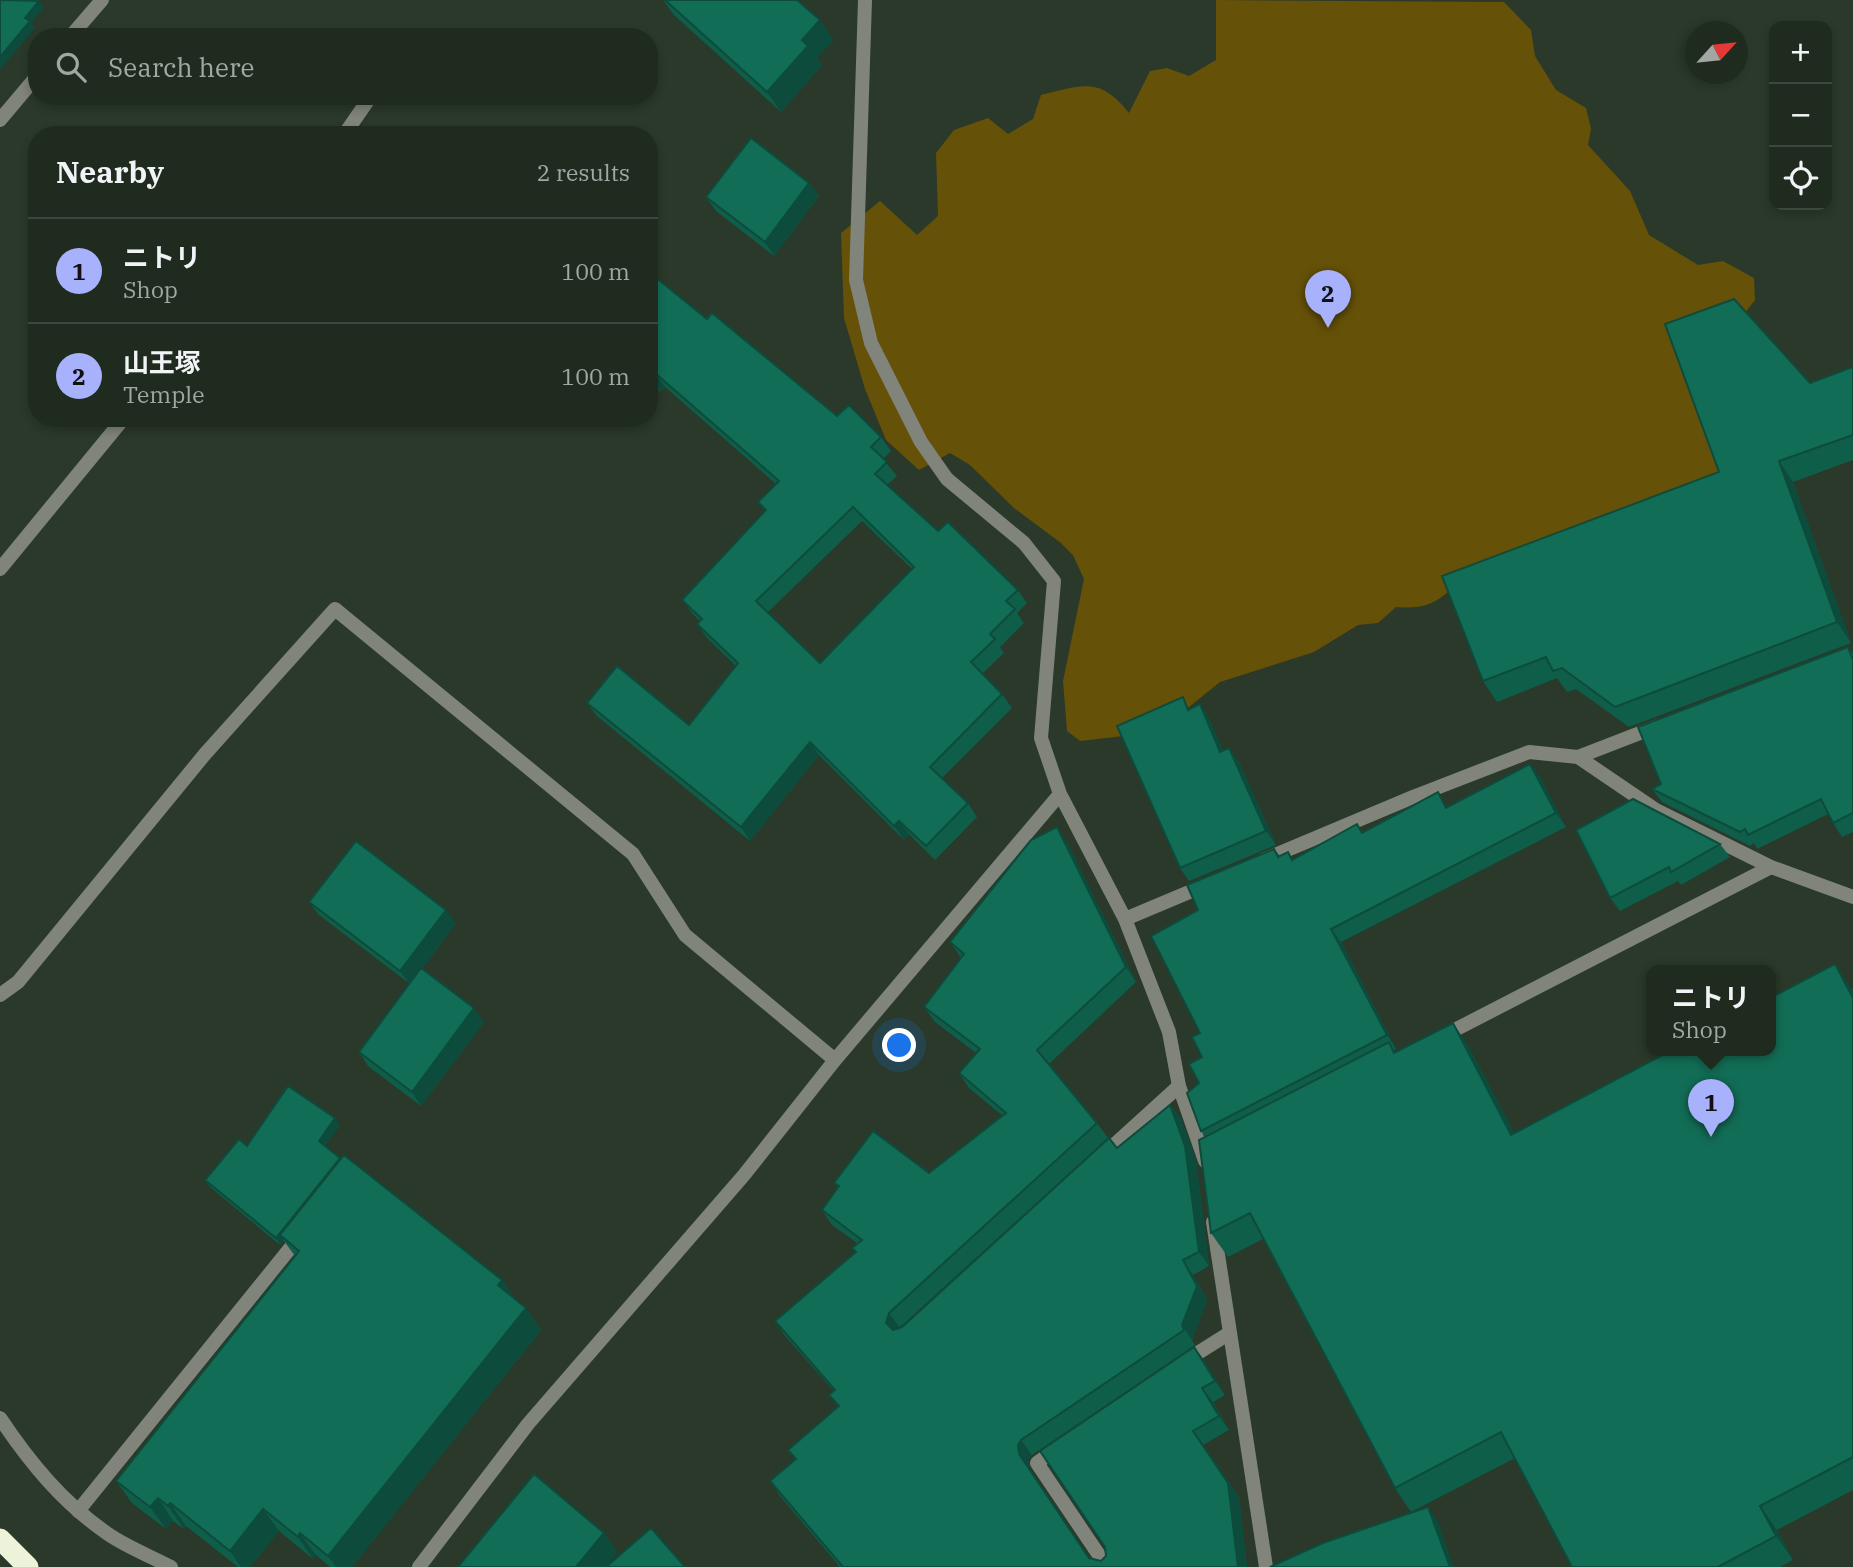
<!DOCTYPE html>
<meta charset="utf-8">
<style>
:root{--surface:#202b1f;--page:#2d372c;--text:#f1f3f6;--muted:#a2a7a4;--line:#3d473d;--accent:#a7b1fc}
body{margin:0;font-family:"IBM Plex Serif","Noto Sans JP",serif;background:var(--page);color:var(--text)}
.controls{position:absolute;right:21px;top:21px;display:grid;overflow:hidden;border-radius:14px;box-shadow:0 4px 10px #0003}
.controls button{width:63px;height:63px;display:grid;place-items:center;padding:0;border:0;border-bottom:2px solid var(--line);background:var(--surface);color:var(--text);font:35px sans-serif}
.compass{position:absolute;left:1685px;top:21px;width:63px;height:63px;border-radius:50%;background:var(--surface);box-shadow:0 4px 10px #0003;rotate:63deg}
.you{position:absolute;left:900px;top:1046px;width:24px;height:24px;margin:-18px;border:5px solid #fff;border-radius:50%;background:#1a73e8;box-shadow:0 0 0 10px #1a73e833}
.badge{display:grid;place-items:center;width:46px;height:46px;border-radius:50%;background:var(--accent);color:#111;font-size:23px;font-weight:700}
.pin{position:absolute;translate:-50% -58px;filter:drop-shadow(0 2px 4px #0008)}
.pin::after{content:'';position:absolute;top:37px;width:24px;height:21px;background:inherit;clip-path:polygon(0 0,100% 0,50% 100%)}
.popup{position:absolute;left:1646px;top:965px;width:130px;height:91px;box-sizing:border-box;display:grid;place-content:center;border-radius:14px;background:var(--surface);filter:drop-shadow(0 2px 5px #0005);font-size:23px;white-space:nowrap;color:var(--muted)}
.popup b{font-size:26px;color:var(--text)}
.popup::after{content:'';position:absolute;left:50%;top:100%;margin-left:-14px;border:14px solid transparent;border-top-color:var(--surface)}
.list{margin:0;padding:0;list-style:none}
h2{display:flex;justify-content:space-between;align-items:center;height:91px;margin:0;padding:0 28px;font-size:30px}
h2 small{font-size:23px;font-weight:400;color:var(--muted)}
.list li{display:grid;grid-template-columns:46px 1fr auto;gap:21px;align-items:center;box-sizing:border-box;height:105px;padding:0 28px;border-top:2px solid var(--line)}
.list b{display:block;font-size:26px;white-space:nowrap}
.list p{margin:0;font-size:23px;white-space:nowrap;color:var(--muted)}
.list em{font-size:23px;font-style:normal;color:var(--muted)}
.icon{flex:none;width:38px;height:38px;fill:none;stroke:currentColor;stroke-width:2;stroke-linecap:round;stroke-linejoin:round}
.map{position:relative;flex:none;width:1853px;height:1567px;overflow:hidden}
.search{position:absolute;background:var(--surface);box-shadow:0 4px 10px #0003;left:28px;top:28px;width:630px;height:77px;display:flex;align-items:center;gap:18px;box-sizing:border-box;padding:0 24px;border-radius:28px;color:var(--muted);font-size:26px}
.panel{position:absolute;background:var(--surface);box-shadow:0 4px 10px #0003;left:28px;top:126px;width:630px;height:301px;border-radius:28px}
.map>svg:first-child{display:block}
.green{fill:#665108}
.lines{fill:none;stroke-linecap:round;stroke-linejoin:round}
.lane{stroke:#81847a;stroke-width:14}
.street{stroke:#81847a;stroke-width:14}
.highway{stroke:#edf3d9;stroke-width:21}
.wall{fill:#0f5e4a;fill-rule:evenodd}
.shaded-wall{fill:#0d4c3c}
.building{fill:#126d56;stroke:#0d4c3c;stroke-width:2;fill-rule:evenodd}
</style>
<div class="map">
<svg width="1853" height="1567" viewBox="0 0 1853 1567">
<rect width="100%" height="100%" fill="#2a3929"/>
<!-- green -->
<path class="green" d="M 1216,0 L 1504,2 L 1531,30 L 1535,56 L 1556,90 L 1586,108 L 1591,129 L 1588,145 L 1630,191 L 1649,235 L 1698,265 L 1723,261 L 1754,278 L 1755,300 L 1745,313 L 1728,492 L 1450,590 C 1433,606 1419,609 1396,607 L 1378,623 L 1358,625 L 1314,652 L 1220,682 L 1184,711 L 1150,733 L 1080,741 L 1067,731 L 1063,681 L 1084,579 L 1073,555 L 1061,543 L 1014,508 L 970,465 L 950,453 L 919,470 L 886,440 L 865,389 L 844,318 L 841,233 L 880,201 L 917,235 L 938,216 L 936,153 L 954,130 L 988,118 L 1008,134 L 1033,119 L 1041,95 C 1082,85 1100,76 1129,113 L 1150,71 L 1167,68 L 1189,76 L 1216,60 Z"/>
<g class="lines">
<!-- lane -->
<path class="lane" d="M 344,135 L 371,96
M 0,569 L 124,418
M 1578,757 L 1658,726
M 1102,1156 L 1179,1086
M 1182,1363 L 1228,1334
M 1059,1447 L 1037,1463 L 1107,1567
M 78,1511 L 300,1236"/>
<!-- street -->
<path class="street" d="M 865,0 L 856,280 L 871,343 L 921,442 L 947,479 L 1024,543 L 1054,581 L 1041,738 L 1060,794 L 1125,919 L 1169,1032 L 1179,1086 L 1205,1161
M 70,37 L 102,0
M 0,120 L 37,76
M 1263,860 L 1413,797 L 1529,752 L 1578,757 L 1656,810 L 1771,867 L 1853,897
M 1125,919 L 1206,885
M 0,995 L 18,982 L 205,754 L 335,609 L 633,854 L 685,935 L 835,1060
M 1439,1038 L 1771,867
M 1213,1222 L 1266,1567
M 0,1418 C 30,1463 63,1503 108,1534 C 127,1547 150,1556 171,1567
M 419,1567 L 528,1424 L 744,1175 L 835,1060 L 1060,794"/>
<!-- highway -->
<path class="highway" d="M 0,1539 L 28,1567"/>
</g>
<!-- wall -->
<path class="wall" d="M 663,0 L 797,0 L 820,20 L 833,40 L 817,58 L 822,65 L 781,112 L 674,15 Z
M 809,183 L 819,196 L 774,256 L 716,211 L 706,197 Z
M 649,272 L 707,319 L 837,416 L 881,437 L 891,451 L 883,459 L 897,476 L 887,485 L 938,531 L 1018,590 L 1027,603 L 1017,613 L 1024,623 L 1000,647 L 1004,653 L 982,674 L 1002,694 L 1012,708 L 942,778 L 968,803 L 977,817 L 935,860 L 909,834 L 904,840 L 819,755 L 750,841 L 597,716 L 587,703 L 689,725 L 736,666 L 707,638 L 697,624 L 700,621 L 692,613 L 682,600 L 765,511 L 758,502 L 776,484 L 665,387 L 661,392 L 649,382 ZM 862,521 L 912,569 L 820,663 L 768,612 Z
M 1853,367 L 1853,460 L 1793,482 L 1851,643 L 1629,727 L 1576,689 L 1567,692 L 1557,678 L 1497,702 L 1483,681 L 1719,472 L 1810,383 Z
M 1848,647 L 1853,653 L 1853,832 L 1842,837 L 1833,823 L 1828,814 L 1757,849 L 1754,843 L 1750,846 L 1662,802 L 1652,789 L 1661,784 Z
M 1191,708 L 1209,718 L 1223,751 L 1239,762 L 1276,845 L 1189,881 L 1180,868 Z
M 1540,777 L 1566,827 L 1341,942 L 1396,1049 L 1394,1050 L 1396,1052 L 1469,1047 L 1514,1133 L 1852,988 L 1853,991 L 1853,1490 L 1777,1530 L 1793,1560 L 1780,1567 L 1572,1567 L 1515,1458 L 1411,1512 L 1395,1488 L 1263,1239 L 1228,1257 L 1211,1233 L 1205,1136 L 1201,1131 L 1199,1083 L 1202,1057 L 1200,1033 L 1198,910 L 1274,849 L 1280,856 L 1293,859 L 1363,832 Z
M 1576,830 L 1720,844 L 1730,857 L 1681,885 L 1678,881 L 1620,911 L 1610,898 Z
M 1067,842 L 1136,982 L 1049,1064 L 1097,1123 L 1108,1138 L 899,1328 L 902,1327 L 1170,1105 L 1181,1119 L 1196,1160 L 1209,1266 L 1193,1275 L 1207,1300 L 1192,1340 L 1195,1345 L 1032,1455 L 1028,1459 L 1029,1468 L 1089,1558 L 1101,1561 L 1106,1556 L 1194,1347 L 1225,1395 L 1213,1402 L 1229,1430 L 1203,1445 L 1239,1497 L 1247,1567 L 840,1567 L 780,1496 L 770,1481 L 795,1460 L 788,1450 L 838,1407 L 829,1395 L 834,1391 L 785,1336 L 775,1321 L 856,1253 L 852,1248 L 857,1243 L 832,1225 L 822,1210 L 838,1188 L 834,1183 L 929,1173 L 1003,1116 L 969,1088 L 959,1073 L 976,1053 L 935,1022 L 924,1007 L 961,958 L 950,942 Z
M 309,902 L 456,923 L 422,969 L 484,1022 L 421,1106 L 368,1066 L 359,1052 L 410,984 L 319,915 Z
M 340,1125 L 325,1146 L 502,1280 L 514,1298 L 541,1330 L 352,1567 L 330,1567 L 316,1555 L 313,1559 L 279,1531 L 250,1567 L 238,1567 L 186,1526 L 184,1529 L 173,1521 L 166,1529 L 132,1503 L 116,1481 L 295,1256 L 284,1241 L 280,1245 L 210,1187 L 205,1180 L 247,1146 Z"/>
<!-- shaded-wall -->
<path class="shaded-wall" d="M 39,1 L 44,8 L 31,23 L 35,28 L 0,70 L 0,57 L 25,18 Z
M 820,20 L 833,40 L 817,58 L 822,65 L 781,112 L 767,92 L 802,40 Z
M 809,183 L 819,196 L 774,256 L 765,242 Z
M 655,373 L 665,387 L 661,392 L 652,378 Z
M 1779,461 L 1793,482 L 1851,643 L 1837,622 Z
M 1200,704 L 1209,718 L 1230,766 L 1220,752 Z
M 810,742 L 819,755 L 750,841 L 741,827 Z
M 1229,748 L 1239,762 L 1276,845 L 1266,831 Z
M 1530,764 L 1540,777 L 1566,827 L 1556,813 Z
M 899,821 L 909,834 L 904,840 L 894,826 Z
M 1057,827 L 1067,842 L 1136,982 L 1126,967 Z
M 446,910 L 456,923 L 410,985 L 400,971 Z
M 1331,929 L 1341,942 L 1396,1049 L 1387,1035 Z
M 1835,964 L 1853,991 L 1853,998 Z
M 474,1008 L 484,1022 L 421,1106 L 412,1092 Z
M 1453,1023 L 1469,1047 L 1528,1159 L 1511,1135 Z
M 1170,1105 L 1181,1119 L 1196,1160 L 1209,1266 L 1199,1252 Z
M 335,1118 L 340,1125 L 324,1148 L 319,1141 Z
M 340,1158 L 345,1165 L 280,1235 L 284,1241 L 280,1245 L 276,1238 Z
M 1183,1260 L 1193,1275 L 1207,1300 L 1192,1340 L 1195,1345 L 1182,1325 Z
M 502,1280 L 517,1303 L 498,1285 Z
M 526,1308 L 541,1330 L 352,1567 L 336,1567 L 328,1556 Z
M 889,1313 L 900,1328 L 897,1338 L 886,1323 Z
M 1194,1347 L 1205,1361 L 1225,1395 L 1215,1381 Z
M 1202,1388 L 1213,1402 L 1229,1430 L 1219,1416 Z
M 1021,1440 L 1032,1455 L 1028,1459 L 1029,1468 L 1019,1454 L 1018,1445 Z
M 1203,1445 L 1239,1497 L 1247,1567 L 1238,1567 Z
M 158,1498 L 173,1521 L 166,1529 L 150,1507 Z
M 170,1503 L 186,1526 L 184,1529 L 168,1506 Z
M 1760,1506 L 1777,1530 L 1793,1560 L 1776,1536 Z
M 1428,1507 L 1438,1522 L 1454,1567 L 1450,1567 Z
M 263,1509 L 279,1531 L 250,1567 L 241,1567 L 230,1551 Z
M 300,1533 L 316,1555 L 313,1559 L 298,1537 Z
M 604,1533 L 618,1552 L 606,1567 L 576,1567 Z"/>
<!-- building -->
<path class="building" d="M 0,0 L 39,1 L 25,18 L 30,21 L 0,57 Z
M 665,0 L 797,0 L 820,20 L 802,40 L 808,46 L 767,92 Z
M 751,138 L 809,183 L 765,242 L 706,197 Z
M 649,272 L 707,319 L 712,313 L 837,416 L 849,405 L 881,437 L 871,447 L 887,462 L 875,474 L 938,531 L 948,522 L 1018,590 L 1006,601 L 1015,609 L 990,634 L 995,639 L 971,662 L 1002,694 L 930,767 L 968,803 L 926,846 L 899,821 L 894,826 L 810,742 L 741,827 L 587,703 L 617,666 L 689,725 L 738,663 L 697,624 L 702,619 L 682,600 L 766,510 L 758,502 L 779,481 L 655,373 L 652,378 L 649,376 ZM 853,507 L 914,567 L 820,663 L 756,601 Z
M 1734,299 L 1810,383 L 1853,367 L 1853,435 L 1779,461 L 1837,622 L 1615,707 L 1562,668 L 1553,671 L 1546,657 L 1483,681 L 1442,576 L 1719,472 L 1665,324 Z
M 1848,647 L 1853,660 L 1853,813 L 1833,823 L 1821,799 L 1748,835 L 1745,829 L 1740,832 L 1652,789 L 1661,784 L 1638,727 Z
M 1183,697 L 1188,710 L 1200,704 L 1220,752 L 1229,748 L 1266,831 L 1180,868 L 1117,726 Z
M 1530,764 L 1556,813 L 1331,929 L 1387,1035 L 1201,1131 L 1187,1093 L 1199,1083 L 1189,1064 L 1202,1057 L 1192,1037 L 1200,1033 L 1151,936 L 1198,910 L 1187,885 L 1274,849 L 1278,857 L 1288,852 L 1292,860 L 1357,824 L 1362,833 L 1438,792 L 1446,808 Z
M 1633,799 L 1720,844 L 1671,872 L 1669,867 L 1610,898 L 1576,830 Z
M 1057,827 L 1126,967 L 1037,1050 L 1097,1123 L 889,1313 L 886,1323 L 893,1330 L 902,1327 L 1109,1138 L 1117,1148 L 1170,1105 L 1185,1146 L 1199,1252 L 1183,1260 L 1197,1286 L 1182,1325 L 1184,1330 L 1021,1440 L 1018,1445 L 1019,1454 L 1089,1558 L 1101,1561 L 1106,1556 L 1105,1547 L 1040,1451 L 1194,1347 L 1215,1381 L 1202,1388 L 1219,1416 L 1193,1431 L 1228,1483 L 1238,1567 L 843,1567 L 770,1481 L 796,1459 L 788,1450 L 839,1406 L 829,1395 L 835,1390 L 775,1321 L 856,1252 L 852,1248 L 862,1240 L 822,1210 L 839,1186 L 834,1183 L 873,1131 L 929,1173 L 1006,1113 L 959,1073 L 980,1049 L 924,1007 L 964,954 L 950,942 L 1031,840 Z
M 356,841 L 446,910 L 400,971 L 309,902 Z
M 1835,964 L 1853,998 L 1853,1457 L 1760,1506 L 1776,1536 L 1718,1567 L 1572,1567 L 1501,1432 L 1395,1488 L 1250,1213 L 1211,1233 L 1199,1140 L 1389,1042 L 1394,1053 L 1453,1023 L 1511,1135 L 1670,1051 L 1770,1051 L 1770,998 Z
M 421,968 L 474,1008 L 412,1092 L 359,1052 Z
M 288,1086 L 335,1118 L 319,1141 L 340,1158 L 276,1238 L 205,1180 L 239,1139 L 247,1146 Z
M 344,1155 L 502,1280 L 498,1285 L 526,1308 L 328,1556 L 300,1533 L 298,1537 L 263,1509 L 230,1551 L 170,1503 L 168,1506 L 158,1498 L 150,1507 L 116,1481 L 299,1251 L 280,1235 Z
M 534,1474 L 604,1533 L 576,1567 L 458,1567 Z
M 1428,1507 L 1450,1567 L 1270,1567 L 1323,1543 Z
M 651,1528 L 685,1567 L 606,1567 Z"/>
</svg>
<div class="controls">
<button>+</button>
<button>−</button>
<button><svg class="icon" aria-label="locate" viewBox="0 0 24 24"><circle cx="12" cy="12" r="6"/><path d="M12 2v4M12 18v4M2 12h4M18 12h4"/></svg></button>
</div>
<svg class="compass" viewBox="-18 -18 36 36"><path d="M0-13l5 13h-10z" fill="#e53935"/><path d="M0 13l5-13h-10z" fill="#a2a7a4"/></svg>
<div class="you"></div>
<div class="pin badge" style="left:1711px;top:1137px">1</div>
<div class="popup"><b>ニトリ</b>Shop</div>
<div class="pin badge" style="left:1328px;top:328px">2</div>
<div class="search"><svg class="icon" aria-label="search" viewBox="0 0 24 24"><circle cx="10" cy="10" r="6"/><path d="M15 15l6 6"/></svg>Search here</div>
<section class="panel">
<h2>Nearby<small>2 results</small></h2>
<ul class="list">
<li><span class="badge">1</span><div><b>ニトリ</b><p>Shop</p></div><em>100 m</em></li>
<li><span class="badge">2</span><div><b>山王塚</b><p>Temple</p></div><em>100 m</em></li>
</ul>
</section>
</div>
